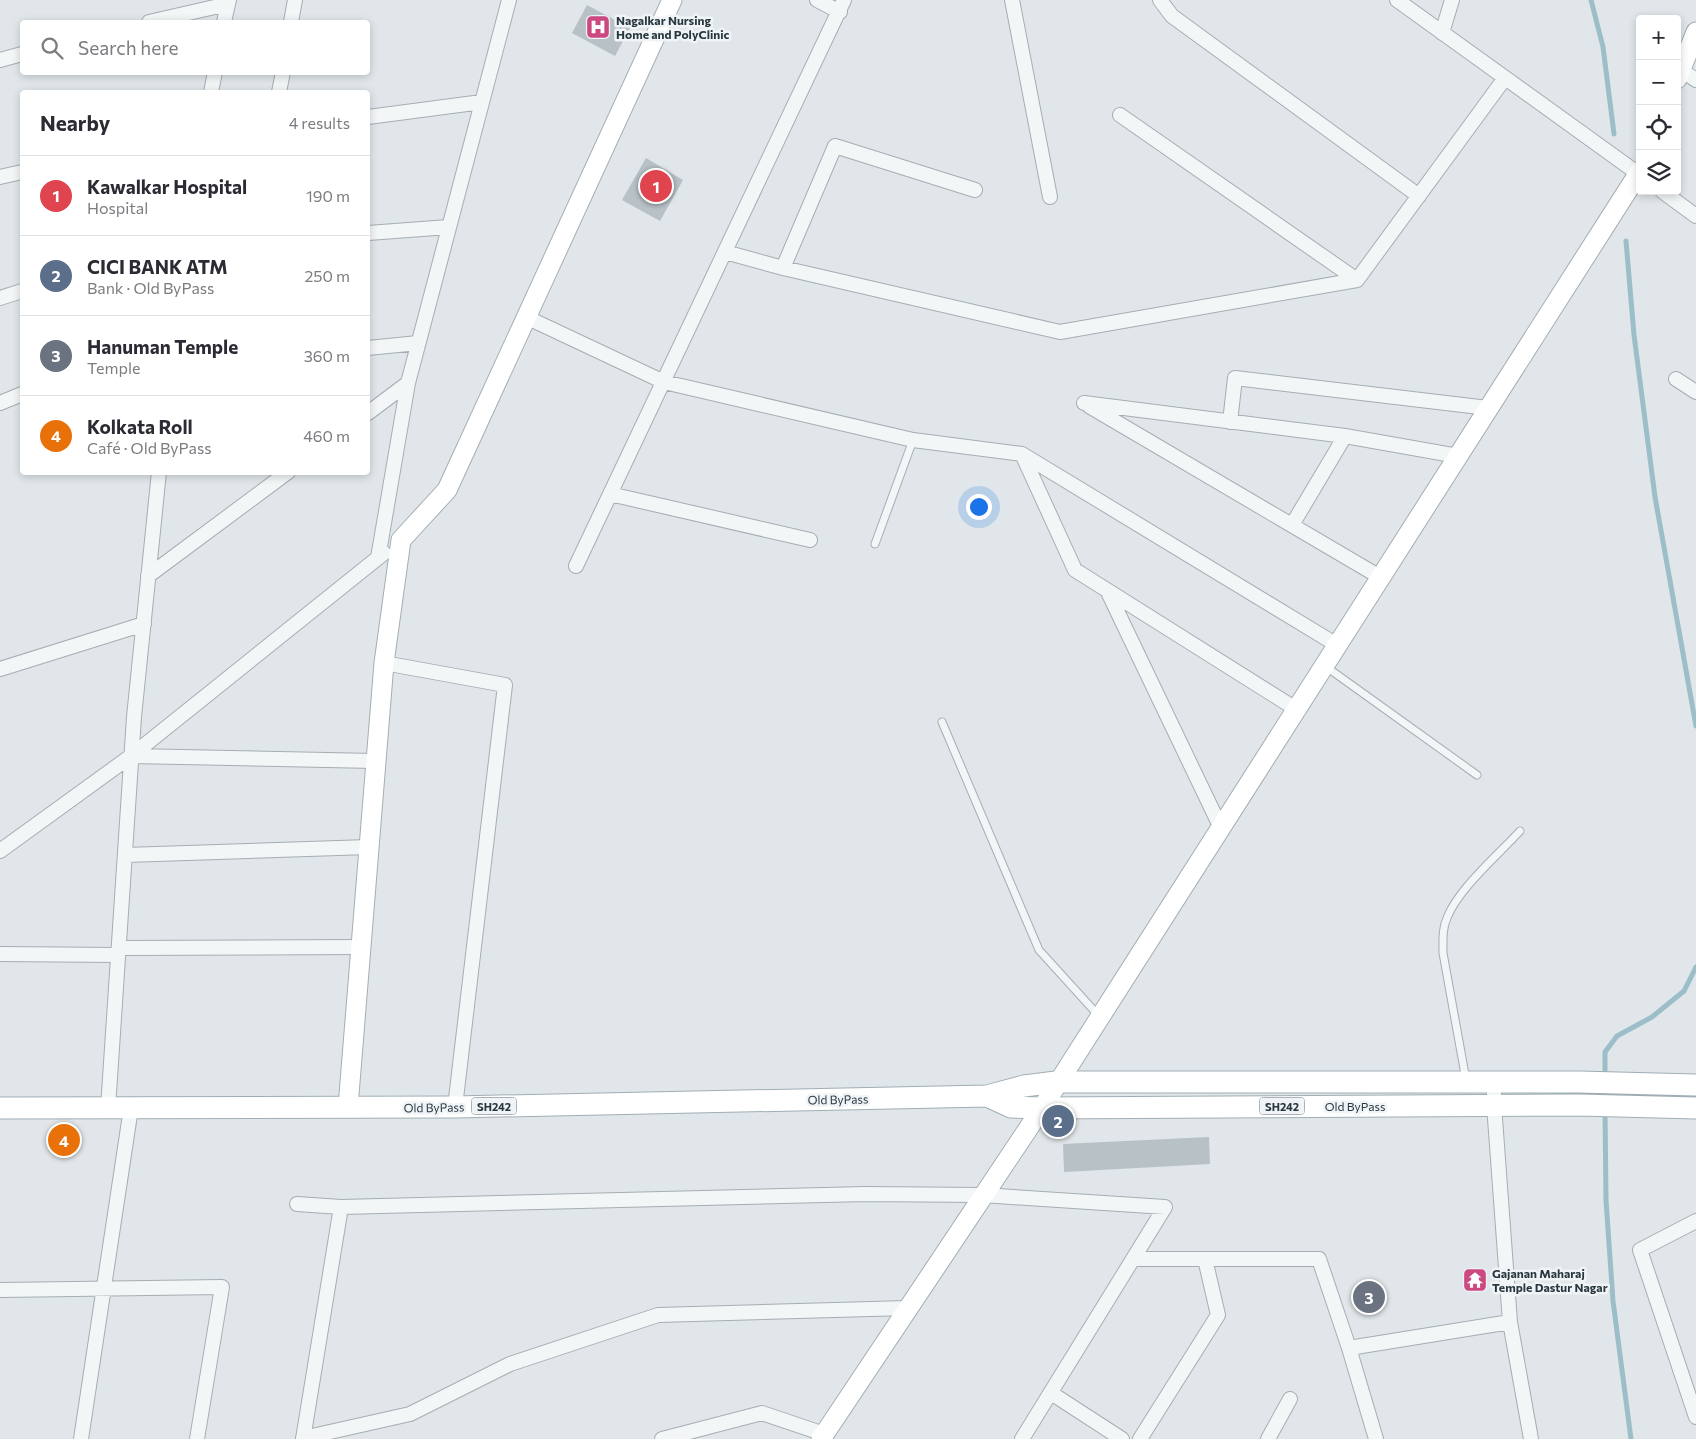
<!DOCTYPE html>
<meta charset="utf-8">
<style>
:root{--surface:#fff;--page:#f7f7f7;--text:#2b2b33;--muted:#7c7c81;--line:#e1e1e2;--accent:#d93025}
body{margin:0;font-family:Commissioner,sans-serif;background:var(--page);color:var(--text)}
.controls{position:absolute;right:15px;top:15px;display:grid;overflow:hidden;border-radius:5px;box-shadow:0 2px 8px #0003}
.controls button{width:45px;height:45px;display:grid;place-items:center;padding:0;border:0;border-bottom:1px solid var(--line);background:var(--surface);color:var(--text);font:25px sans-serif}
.you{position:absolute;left:978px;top:506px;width:18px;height:18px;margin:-12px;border:4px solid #fff;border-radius:50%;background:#1a73e8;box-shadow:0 0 0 8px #1a73e833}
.badge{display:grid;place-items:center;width:32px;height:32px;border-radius:50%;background:var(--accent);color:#fff;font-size:16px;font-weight:700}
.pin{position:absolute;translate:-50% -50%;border:2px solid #fff;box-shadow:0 1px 5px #0006}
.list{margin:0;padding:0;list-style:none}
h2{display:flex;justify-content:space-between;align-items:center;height:65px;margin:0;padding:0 20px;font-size:21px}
h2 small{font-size:16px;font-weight:400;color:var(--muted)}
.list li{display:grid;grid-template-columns:32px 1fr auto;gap:15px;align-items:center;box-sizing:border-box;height:80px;padding:0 20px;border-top:1px solid var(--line)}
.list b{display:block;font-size:19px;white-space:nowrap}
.list p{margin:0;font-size:16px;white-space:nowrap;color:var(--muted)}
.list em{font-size:16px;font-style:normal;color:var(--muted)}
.icon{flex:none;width:28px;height:28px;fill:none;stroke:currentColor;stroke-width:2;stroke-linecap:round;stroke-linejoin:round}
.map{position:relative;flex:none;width:1696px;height:1439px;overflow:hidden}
.search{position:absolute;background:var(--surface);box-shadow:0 2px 8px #0003;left:20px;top:20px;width:350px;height:55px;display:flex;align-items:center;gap:12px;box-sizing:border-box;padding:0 18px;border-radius:5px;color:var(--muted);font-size:19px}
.panel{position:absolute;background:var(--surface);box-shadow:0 2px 8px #0003;left:20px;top:90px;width:350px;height:385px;border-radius:5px}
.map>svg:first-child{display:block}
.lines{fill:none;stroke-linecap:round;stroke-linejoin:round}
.stream{stroke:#9cbec8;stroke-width:5}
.building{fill:#b8c1c6}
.lane-casing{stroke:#a5aeb3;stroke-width:9}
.street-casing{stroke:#a5aeb3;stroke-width:16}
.secondary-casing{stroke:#a5aeb3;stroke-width:21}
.primary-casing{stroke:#a0aeb4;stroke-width:23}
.lane{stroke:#f3f6f7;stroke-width:7}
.street{stroke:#f3f6f7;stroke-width:14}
.secondary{stroke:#fff;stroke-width:19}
.primary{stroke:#fff;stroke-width:21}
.labels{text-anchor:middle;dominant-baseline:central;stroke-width:5;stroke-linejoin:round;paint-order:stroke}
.shield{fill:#f0f4f6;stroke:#657077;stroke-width:1}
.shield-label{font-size:11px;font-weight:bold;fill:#293840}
.poi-label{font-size:12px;font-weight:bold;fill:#293840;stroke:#f0f4f6;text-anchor:start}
.street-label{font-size:12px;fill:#293840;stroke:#f0f4f6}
</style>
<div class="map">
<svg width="1696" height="1439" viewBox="0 0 1696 1439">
<rect width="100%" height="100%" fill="#e0e6e9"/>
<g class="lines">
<!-- stream -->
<path class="stream" d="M 1591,0 L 1603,47 L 1614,134
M 1626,241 L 1634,335 L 1655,497 L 1696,726
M 1605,1077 L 1605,1052 L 1617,1036 L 1652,1017 L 1684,991 L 1696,967
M 1605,1111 L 1606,1200 L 1613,1301 L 1631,1439"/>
</g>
<!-- building -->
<path class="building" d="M 587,5 L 630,28 L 615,56 L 572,33 Z
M 646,158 L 683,180 L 660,221 L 622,200 Z
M 1209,1137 L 1210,1164 L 1064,1172 L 1063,1144 Z"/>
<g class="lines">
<defs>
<path id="lane" d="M 875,544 L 913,440
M 1325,666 L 1477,775
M 942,722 L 1039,950 L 1099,1016
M 1466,1080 L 1443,953 C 1443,941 1442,929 1447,918 C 1458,889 1499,854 1520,831"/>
<path id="street" d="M 817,0 L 840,12
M 1012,0 L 1050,197
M 1160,0 L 1172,16 L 1419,196
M 1397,0 L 1640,175
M 149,22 L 228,4
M 224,22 L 229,0
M 291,22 L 295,0
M 1442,33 L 1452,0
M 0,60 L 22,54
M 1681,70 L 1696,80
M 211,92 L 215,72
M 279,92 L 283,72
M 1120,115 L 1357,280 L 1505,78
M 368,117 L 482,102
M 0,177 L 22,172
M 1662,191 L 1696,216
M 368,233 L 449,227
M 725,252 L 783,268 L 1060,332 L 1357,280
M 783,268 L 835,146 L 975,190
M 0,298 L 22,291
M 528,318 L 664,382 L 913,440 L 1022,454 L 1337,645
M 368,348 L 418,343
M 1676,379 L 1696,392
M 0,403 L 22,394
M 1084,403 L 1345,436 L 1458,456
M 1089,406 L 1380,577
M 368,413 L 408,383
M 1230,422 L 1235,378 L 1488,408
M 1022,454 L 1075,570 L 1296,709
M 610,494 L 810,540
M 1292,525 L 1345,436
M 378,558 L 408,383 L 509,0
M 576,566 L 844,0
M 148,576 L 288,472
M 1107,590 L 1220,826
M 384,663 L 505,685 L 455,1107
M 0,669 L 144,624
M 131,756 L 375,761
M 0,851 L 131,756 L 384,553
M 125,855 L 369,847
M 119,948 L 360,947
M 0,954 L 118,955
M 1494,1082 L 1494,1105 L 1510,1322 L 1531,1439
M 108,1108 L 134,717 L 159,472
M 297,1204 L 341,1207 L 303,1439
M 341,1207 L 866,1194 L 982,1195 L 1165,1207 L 1022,1439
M 1696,1221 L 1640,1250 L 1696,1417
M 1134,1259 L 1319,1259 L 1349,1348 L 1376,1439
M 0,1290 L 222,1287 L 197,1439
M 1349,1348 L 1510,1322
M 1051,1393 L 1122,1439
M 303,1438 L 410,1414 L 510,1364 L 658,1315 L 907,1308
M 81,1439 L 131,1108
M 662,1439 L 762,1413 L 824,1434
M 1140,1439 L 1218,1315 L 1205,1259
M 1268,1439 L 1290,1399"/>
<path id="secondary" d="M 1677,79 L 1696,32
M 348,1107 L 384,663 L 401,540 L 447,490 L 672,0
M 821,1439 L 1042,1108 L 1640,171"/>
<path id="primary" d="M 987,1096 L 1011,1107 L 1042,1108 L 1578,1105 L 1696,1108
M 0,1108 L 455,1107 L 987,1096 L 1024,1086 L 1056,1082 L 1579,1082 L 1696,1085"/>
</defs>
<!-- lane casing -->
<use href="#lane" class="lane-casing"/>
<!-- street casing -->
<use href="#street" class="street-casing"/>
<!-- secondary casing -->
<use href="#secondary" class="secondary-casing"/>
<!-- primary casing -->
<use href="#primary" class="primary-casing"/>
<!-- lane -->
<use href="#lane" class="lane"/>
<!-- street -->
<use href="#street" class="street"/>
<!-- secondary -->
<use href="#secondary" class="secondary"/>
<!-- primary -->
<use href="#primary" class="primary"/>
</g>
<!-- icons -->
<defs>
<symbol id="hospital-square" viewBox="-11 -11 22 22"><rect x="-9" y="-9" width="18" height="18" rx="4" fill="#cb4980" stroke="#f0f4f6"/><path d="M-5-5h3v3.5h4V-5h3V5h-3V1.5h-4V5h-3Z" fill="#fff"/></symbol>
<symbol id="temple-square" viewBox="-11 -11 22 22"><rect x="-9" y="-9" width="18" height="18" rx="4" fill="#cb4980" stroke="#f0f4f6"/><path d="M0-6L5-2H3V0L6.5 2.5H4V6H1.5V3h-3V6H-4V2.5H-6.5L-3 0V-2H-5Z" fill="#fff"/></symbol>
</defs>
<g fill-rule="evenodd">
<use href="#hospital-square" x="584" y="13" width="28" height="28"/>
<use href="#temple-square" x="1461" y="1266" width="28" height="28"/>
</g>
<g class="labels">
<!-- shield labels -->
<g class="shield">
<rect x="471.5" y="1097.5" width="45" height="17" rx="4"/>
<rect x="1259.5" y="1097.5" width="45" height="17" rx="4"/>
</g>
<g class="shield-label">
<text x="494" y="1106">SH242</text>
<text x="1282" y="1106">SH242</text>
</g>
<!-- poi labels -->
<g class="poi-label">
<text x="616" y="20">Nagalkar Nursing<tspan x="616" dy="14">Home and PolyClinic</tspan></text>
<text x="1492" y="1273">Gajanan Maharaj<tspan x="1492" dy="14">Temple Dastur Nagar</tspan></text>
</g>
<!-- street labels -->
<g class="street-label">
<text transform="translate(838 1099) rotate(-1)">Old ByPass</text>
<text x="1355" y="1106">Old ByPass</text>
<text transform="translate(434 1107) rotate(-1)">Old ByPass</text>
</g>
</g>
</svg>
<div class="controls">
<button>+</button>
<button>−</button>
<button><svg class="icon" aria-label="locate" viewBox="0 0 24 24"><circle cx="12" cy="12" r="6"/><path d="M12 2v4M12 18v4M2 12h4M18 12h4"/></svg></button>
<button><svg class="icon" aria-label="layers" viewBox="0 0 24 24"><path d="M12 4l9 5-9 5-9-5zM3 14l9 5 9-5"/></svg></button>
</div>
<div class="you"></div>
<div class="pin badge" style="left:656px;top:186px;background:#e0444e">1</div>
<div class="pin badge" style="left:1058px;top:1121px;background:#5c6f8a">2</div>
<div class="pin badge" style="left:1369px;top:1297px;background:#6b7280">3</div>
<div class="pin badge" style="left:64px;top:1140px;background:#e8710a">4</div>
<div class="search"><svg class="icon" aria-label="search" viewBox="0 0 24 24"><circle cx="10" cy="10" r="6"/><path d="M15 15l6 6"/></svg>Search here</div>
<section class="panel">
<h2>Nearby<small>4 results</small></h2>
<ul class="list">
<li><span class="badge" style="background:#e0444e">1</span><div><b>Kawalkar Hospital</b><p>Hospital</p></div><em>190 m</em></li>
<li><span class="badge" style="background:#5c6f8a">2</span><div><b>CICI BANK ATM</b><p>Bank · Old ByPass</p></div><em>250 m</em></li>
<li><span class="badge" style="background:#6b7280">3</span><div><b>Hanuman Temple</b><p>Temple</p></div><em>360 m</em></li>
<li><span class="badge" style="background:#e8710a">4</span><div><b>Kolkata Roll</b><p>Café · Old ByPass</p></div><em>460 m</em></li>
</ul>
</section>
</div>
